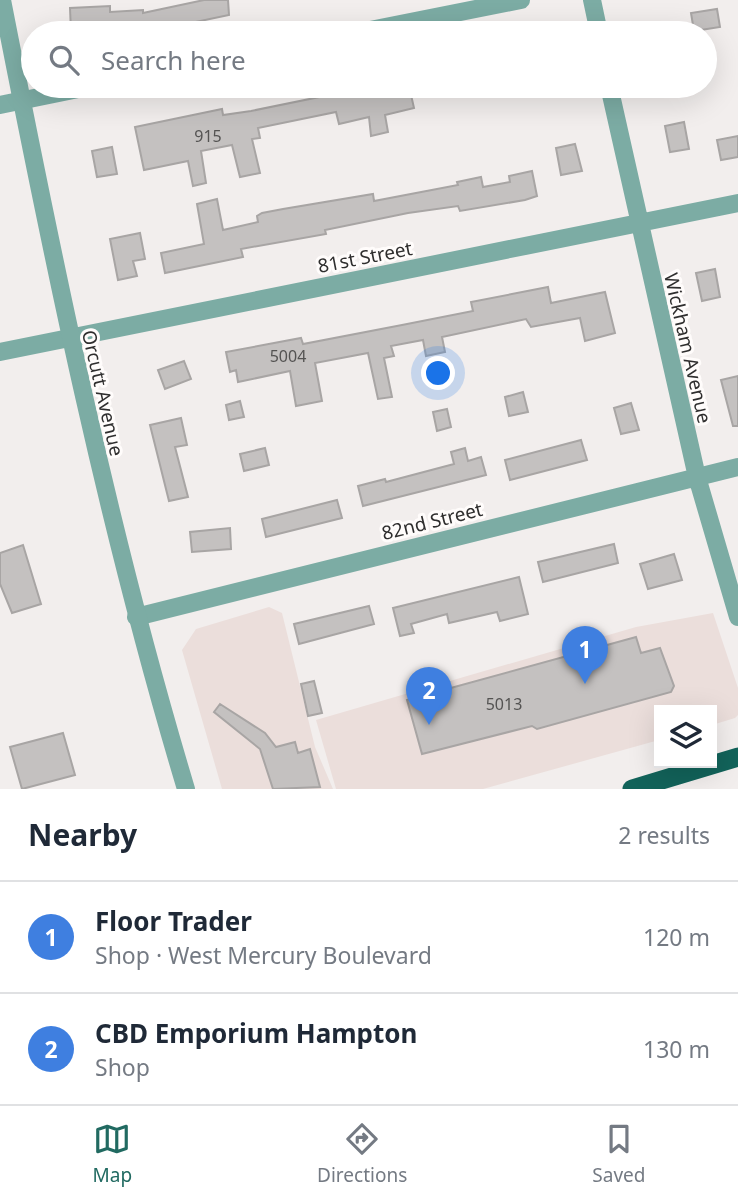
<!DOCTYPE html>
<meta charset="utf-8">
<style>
:root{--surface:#fff;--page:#f6f6f7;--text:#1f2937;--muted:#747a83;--line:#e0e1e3;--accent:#216a61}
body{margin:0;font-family:"Noto Sans",sans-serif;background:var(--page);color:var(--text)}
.controls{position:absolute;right:21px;bottom:21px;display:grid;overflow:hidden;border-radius:0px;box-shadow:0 7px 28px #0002}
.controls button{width:63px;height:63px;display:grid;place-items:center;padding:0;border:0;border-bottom:2px solid var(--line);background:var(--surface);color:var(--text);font:35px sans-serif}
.you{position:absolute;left:439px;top:374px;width:24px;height:24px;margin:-18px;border:5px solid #fff;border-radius:50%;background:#1a73e8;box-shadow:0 0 0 10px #1a73e833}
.badge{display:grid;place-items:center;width:46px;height:46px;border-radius:50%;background:var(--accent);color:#fff;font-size:23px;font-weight:700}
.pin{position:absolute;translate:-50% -58px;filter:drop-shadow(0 2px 4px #0008)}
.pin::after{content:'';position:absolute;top:37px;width:24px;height:21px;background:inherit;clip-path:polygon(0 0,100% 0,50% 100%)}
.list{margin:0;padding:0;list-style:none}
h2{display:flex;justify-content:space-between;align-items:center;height:91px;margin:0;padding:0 28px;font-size:30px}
h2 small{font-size:23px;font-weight:400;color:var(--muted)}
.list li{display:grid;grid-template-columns:46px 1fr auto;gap:21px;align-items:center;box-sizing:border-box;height:112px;padding:0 28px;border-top:2px solid var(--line)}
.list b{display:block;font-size:26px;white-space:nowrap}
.list p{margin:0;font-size:23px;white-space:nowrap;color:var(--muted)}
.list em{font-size:23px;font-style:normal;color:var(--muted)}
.icon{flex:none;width:38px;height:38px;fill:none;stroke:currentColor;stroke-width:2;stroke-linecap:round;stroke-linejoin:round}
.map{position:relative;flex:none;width:738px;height:789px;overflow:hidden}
.search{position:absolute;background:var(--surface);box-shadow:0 7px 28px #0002;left:21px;right:21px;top:21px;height:77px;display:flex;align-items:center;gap:18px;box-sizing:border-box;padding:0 24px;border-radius:38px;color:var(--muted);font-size:26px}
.sheet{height:315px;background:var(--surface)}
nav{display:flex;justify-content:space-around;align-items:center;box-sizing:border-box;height:98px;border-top:2px solid var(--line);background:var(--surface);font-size:19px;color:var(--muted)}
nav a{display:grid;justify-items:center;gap:4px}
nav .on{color:var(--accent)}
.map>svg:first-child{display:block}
.built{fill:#ebdedb}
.building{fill:#c4c1c0;stroke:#a8a5a4;stroke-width:2}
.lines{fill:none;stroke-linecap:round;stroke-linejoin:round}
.minor{stroke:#7caca4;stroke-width:18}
.tertiary{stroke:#7caca4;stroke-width:18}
.trunk{stroke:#12635a;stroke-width:19}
.labels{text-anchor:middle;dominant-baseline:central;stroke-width:6;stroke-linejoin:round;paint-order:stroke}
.number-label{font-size:16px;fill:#545352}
.street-label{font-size:19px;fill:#2f2e2e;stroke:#fffcfb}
</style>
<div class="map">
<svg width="738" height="789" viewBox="0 0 738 789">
<rect width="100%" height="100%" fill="#f2eeed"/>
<!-- built -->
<path class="built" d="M 269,607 L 282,613 L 315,747 L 333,789 L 222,789 L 182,650 L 196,629 Z
M 713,613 L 738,688 L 738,715 L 735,718 L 712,725 L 712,710 L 659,710 L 659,740 L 483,789 L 336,789 L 316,720 L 636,627 Z"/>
<!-- building -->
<path class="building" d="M 204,0 L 228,0 L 229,15 L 167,28 L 111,33 L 71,32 L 70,8 L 110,6 L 110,12 L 143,10 L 143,13 Z
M 717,9 L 720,27 L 694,31 L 691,13 Z
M 373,86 L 409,86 L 414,108 L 385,115 L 388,132 L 371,136 L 369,117 L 339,124 L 336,112 L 258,128 L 260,138 L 252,139 L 260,173 L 240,177 L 232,145 L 201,151 L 206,183 L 193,186 L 188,161 L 144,170 L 135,127 L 222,109 L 223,115 L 251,111 Z
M 684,122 L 689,149 L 670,152 L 665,126 Z
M 738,136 L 738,157 L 721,160 L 717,140 Z
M 575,144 L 582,171 L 561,175 L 556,148 Z
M 112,147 L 117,174 L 97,177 L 92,151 Z
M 532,171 L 537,196 L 525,200 L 460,211 L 458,206 L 408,213 L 325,230 L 326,234 L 241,249 L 243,257 L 165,273 L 161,253 L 204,244 L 197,204 L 217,199 L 223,230 L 258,222 L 257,216 L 262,213 L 283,209 L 373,194 L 374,201 L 458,185 L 457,182 L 481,177 L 483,187 L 510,182 L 509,176 Z
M 140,233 L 145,259 L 133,261 L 137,276 L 118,280 L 110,239 Z
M 715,269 L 720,297 L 702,301 L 696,273 Z
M 548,287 L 551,303 L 605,292 L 615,333 L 585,341 L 580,318 L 531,327 L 526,319 L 442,337 L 445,352 L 426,356 L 423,340 L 391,346 L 394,356 L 384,358 L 392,397 L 378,399 L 368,353 L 315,363 L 322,401 L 296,406 L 290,371 L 238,382 L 236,370 L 230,372 L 226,352 L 301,338 L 303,344 L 402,325 L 473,311 L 471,302 Z
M 184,361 L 191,379 L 165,389 L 158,370 Z
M 738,376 L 738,426 L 733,426 L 721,380 Z
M 523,392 L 528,412 L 509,416 L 505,397 Z
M 240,401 L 244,417 L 229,420 L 226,405 Z
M 631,403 L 639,430 L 621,434 L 614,408 Z
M 447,409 L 451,427 L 437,431 L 433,412 Z
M 181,418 L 187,445 L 175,447 L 188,497 L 169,501 L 150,425 Z
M 581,440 L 587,460 L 510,480 L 505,460 Z
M 265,448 L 269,465 L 244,471 L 240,454 Z
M 465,448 L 468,461 L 481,457 L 486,475 L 363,506 L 358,486 L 385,479 L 386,482 L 454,464 L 451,452 Z
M 337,500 L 342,518 L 266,537 L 262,519 Z
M 230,528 L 231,549 L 192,552 L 190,532 Z
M 614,544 L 618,563 L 543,582 L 538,562 Z
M 23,545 L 41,604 L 12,613 L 0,584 L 0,553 Z
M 674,554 L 682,580 L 648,589 L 640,564 Z
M 519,577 L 528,614 L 500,621 L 497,612 L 449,623 L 447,614 L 411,624 L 414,633 L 400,636 L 393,608 Z
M 369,606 L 374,624 L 299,644 L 294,624 Z
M 636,637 L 641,653 L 660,648 L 674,686 L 671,692 L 537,729 L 532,726 L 422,754 L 407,700 Z
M 314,681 L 322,713 L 308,716 L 301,684 Z
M 220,704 L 265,733 L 276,747 L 295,742 L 298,753 L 310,749 L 320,787 L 273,789 L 260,749 L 214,712 Z
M 63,733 L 75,775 L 22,789 L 10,747 Z"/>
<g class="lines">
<!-- minor -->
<path class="minor" d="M 592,0 L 599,33
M 355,33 L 521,0
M 609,86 L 697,477 L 738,617
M 0,105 L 93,86
M 0,352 L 738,203
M 136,617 L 738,467"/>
<!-- tertiary -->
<path class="tertiary" d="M 2,0 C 54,266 108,530 186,789"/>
<!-- trunk -->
<path class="trunk" d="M 632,789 L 738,757"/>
</g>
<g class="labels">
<!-- number labels -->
<g class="number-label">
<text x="208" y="136">915</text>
<text x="288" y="356">5004</text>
<text x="504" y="704">5013</text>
</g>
<!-- street labels -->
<g class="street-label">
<text transform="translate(365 257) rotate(-11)">81st Street</text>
<text transform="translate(688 348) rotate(77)">Wickham Avenue</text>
<text transform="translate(103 393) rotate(77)">Orcutt Avenue</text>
<text transform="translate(432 521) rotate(-14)">82nd Street</text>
</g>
</g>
</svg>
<div class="controls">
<button><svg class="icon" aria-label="layers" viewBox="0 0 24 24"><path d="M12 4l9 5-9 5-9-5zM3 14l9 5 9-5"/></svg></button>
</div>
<div class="you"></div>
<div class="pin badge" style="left:585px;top:684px;background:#3f7fe0">1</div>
<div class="pin badge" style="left:429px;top:725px;background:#3f7fe0">2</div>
<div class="search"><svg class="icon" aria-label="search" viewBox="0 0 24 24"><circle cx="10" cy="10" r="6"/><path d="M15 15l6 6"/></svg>Search here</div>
</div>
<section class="sheet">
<h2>Nearby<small>2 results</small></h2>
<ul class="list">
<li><span class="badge" style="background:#3f7fe0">1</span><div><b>Floor Trader</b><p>Shop · West Mercury Boulevard</p></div><em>120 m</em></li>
<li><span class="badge" style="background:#3f7fe0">2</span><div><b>CBD Emporium Hampton</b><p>Shop</p></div><em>130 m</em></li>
</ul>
</section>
<nav>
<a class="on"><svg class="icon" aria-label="map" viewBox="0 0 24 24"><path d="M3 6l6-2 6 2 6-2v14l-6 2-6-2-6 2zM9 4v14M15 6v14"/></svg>Map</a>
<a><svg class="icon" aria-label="directions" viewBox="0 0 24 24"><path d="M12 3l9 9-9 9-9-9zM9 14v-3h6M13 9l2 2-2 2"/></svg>Directions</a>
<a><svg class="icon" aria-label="saved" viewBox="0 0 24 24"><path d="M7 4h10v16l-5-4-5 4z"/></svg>Saved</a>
</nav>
